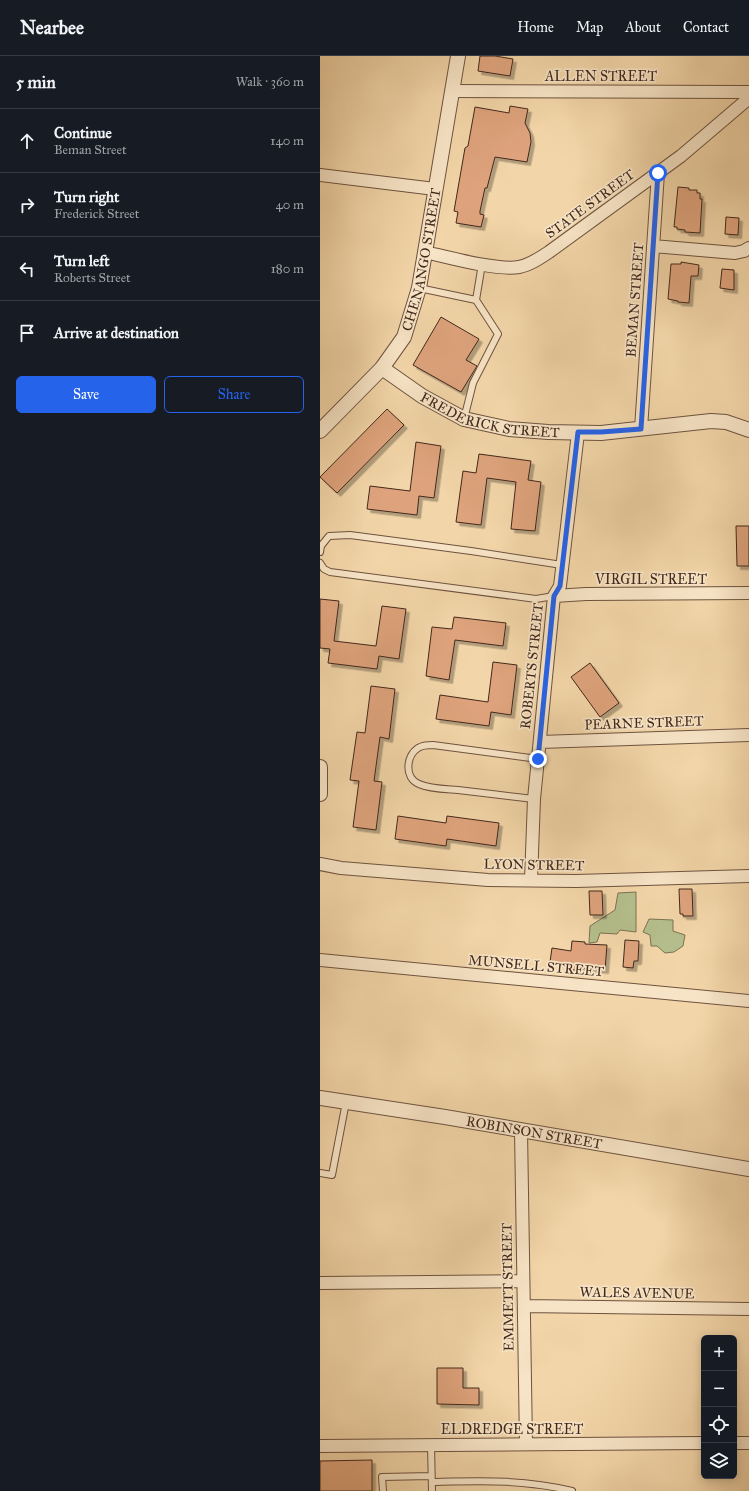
<!DOCTYPE html>
<meta charset="utf-8">
<style>
:root{--surface:#171b24;--page:#242831;--text:#f1f3f6;--muted:#9ea1a6;--line:#363941;--accent:#2563eb}
body{margin:0;font-family:"IM FELL Great Primer",serif;background:var(--page);color:var(--text)}
.controls{position:absolute;right:12px;bottom:12px;display:grid;overflow:hidden;border-radius:6px;box-shadow:0 2px 10px #0003}
.controls button{width:36px;height:36px;display:grid;place-items:center;padding:0;border:0;border-bottom:1px solid var(--line);background:var(--surface);color:var(--text);font:20px sans-serif}
.stop{position:absolute;width:12px;height:12px;margin:-9px;border:3px solid #2563eb;border-radius:50%;background:#fff}
.stop.end{background:#2563eb;border-color:#fff;box-shadow:0 1px 4px #0008}
.list{margin:0;padding:0;list-style:none}
h2{display:flex;justify-content:space-between;align-items:center;height:52px;margin:0;padding:0 16px;font-size:17px}
h2 small{font-size:13px;font-weight:400;color:var(--muted)}
.list li{display:grid;grid-template-columns:26px 1fr auto;gap:12px;align-items:center;box-sizing:border-box;height:64px;padding:0 16px;border-top:1px solid var(--line)}
.list b{display:block;font-size:15px;white-space:nowrap}
.list p{margin:0;font-size:13px;white-space:nowrap;color:var(--muted)}
.list em{font-size:13px;font-style:normal;color:var(--muted)}
.actions{display:flex;gap:8px;padding:12px 16px}
.actions a{flex:1;padding:9px 0;border:1px solid var(--accent);border-radius:6px;text-align:center;font-size:14px;color:var(--accent)}
.actions .main{background:var(--accent);color:#fff}
.icon{flex:none;width:22px;height:22px;fill:none;stroke:currentColor;stroke-width:2;stroke-linecap:round;stroke-linejoin:round}
.map{position:relative;flex:none;width:429px;height:1435px;overflow:hidden}
header{display:flex;align-items:center;gap:24px;box-sizing:border-box;height:56px;padding:0 20px;background:var(--surface);border-bottom:1px solid var(--line)}
header strong{font-size:19px}
nav{display:flex;gap:22px;margin-inline-start:auto;font-size:14px}
main{display:flex}
aside{flex:1;background:var(--surface)}
.map>svg:first-child{display:block}
.green{fill:#b4be8c;stroke:#7b7354}
.building{fill:#dea37c;stroke:#42281c;filter:url(#shadow)}
.lines{fill:none;stroke-linecap:round;stroke-linejoin:round}
.service-casing{stroke:#6e533f;stroke-width:8}
.minor-casing{stroke:#6e533f;stroke-width:14}
.tertiary-casing{stroke:#6e533f;stroke-width:16}
.service{stroke:#f7e4c6;stroke-width:6}
.minor{stroke:#f7e4c6;stroke-width:12}
.tertiary{stroke:#f7e4c6;stroke-width:14}
.route{stroke:#2563eb;stroke-width:5}
.labels{text-anchor:middle;dominant-baseline:central;stroke-width:3.5;stroke-linejoin:round;paint-order:stroke}
.street-label{font-size:14px;fill:#42281c;stroke:#f7e4c6}
</style>
<header>
<strong>Nearbee</strong>
<nav><a>Home</a><a>Map</a><a>About</a><a>Contact</a></nav>
</header>
<main>
<aside>
<h2>5 min<small>Walk · 360 m</small></h2>
<ul class="list">
<li><svg class="icon" aria-label="ahead" viewBox="0 0 24 24"><path d="M12 20V5M6 11l6-6 6 6"/></svg><div><b>Continue</b><p>Beman Street</p></div><em>140 m</em></li>
<li><svg class="icon" aria-label="right" viewBox="0 0 24 24"><path d="M7 20v-9h11M14 6l5 5-5 5"/></svg><div><b>Turn right</b><p>Frederick Street</p></div><em>40 m</em></li>
<li><svg class="icon" aria-label="left" viewBox="0 0 24 24"><path d="M17 20v-9H6M10 6l-5 5 5 5"/></svg><div><b>Turn left</b><p>Roberts Street</p></div><em>180 m</em></li>
<li><svg class="icon" aria-label="arrive" viewBox="0 0 24 24"><path d="M6 21V4h12l-3 4 3 4H6"/></svg><div><b>Arrive at destination</b></div></li>
</ul>
<div class="actions"><a class="main">Save</a><a>Share</a></div>
</aside>
<div class="map">
<svg width="429" height="1435" viewBox="0 0 429 1435">
<defs>
<filter id="shadow"><feDropShadow dx="3.5" dy="3.5" stdDeviation="0" flood-color="#0004"/></filter>
</defs>
<rect width="100%" height="100%" fill="#f2d5a8"/>
<filter id="stains"><feTurbulence type="fractalNoise" baseFrequency=".005" numOctaves="4"/><feColorMatrix values="0 0 0 0 .2 0 0 0 0 .09 0 0 0 0 .02 0 0 0 .5 -.17"/></filter>
<radialGradient id="worn" r=".72"><stop offset=".6" stop-color="#630" stop-opacity="0"/><stop offset="1" stop-color="#630" stop-opacity=".3"/></radialGradient>
<!-- green -->
<path class="green" d="M 316,836 L 316,876 L 300,874 L 297,878 L 280,877 L 277,886 L 269,887 L 270,870 L 295,854 L 298,837 Z
M 329,863 L 353,864 L 353,875 L 365,879 L 363,890 L 354,896 L 345,897 L 337,890 L 331,890 L 330,879 L 323,876 Z"/>
<!-- building -->
<path class="building" d="M 160,0 L 175,0 L 193,3 L 190,20 L 158,15 Z
M 190,50 L 208,53 L 205,67 L 210,77 L 211,86 L 207,106 L 175,101 L 167,132 L 165,132 L 160,155 L 160,158 L 164,159 L 161,171 L 136,167 L 138,156 L 134,155 L 145,92 L 148,90 L 155,51 L 189,57 Z
M 358,131 L 369,132 L 369,134 L 377,134 L 377,137 L 380,137 L 380,143 L 382,143 L 380,177 L 365,176 L 365,174 L 357,173 L 357,171 L 354,171 Z
M 406,161 L 419,162 L 418,179 L 405,178 Z
M 361,206 L 379,209 L 378,220 L 371,220 L 369,247 L 358,246 L 358,245 L 348,243 L 351,208 L 361,208 Z
M 402,213 L 414,214 L 414,234 L 400,232 Z
M 121,261 L 159,283 L 146,304 L 157,310 L 141,336 L 93,309 Z
M 67,353 L 84,369 L 17,437 L 0,421 Z
M 96,386 L 121,390 L 114,442 L 99,440 L 97,459 L 47,453 L 50,430 L 90,435 Z
M 159,398 L 211,405 L 208,424 L 221,426 L 215,475 L 191,473 L 196,426 L 167,422 L 161,469 L 136,466 L 143,415 L 156,417 Z
M 416,470 L 429,470 L 429,510 L 417,510 Z
M 0,543 L 19,545 L 14,585 L 56,590 L 62,550 L 86,553 L 79,603 L 59,600 L 57,613 L 8,607 L 10,593 L 0,592 Z
M 134,561 L 186,567 L 183,590 L 135,584 L 129,624 L 106,620 L 112,571 L 132,573 Z
M 173,606 L 197,609 L 191,659 L 171,656 L 169,670 L 116,663 L 120,639 L 168,646 Z
M 270,607 L 299,647 L 280,661 L 251,621 Z
M 51,630 L 75,633 L 69,683 L 60,681 L 54,725 L 62,726 L 56,774 L 33,771 L 39,725 L 30,724 L 37,676 L 45,677 Z
M 78,760 L 126,767 L 127,760 L 179,767 L 176,790 L 127,783 L 126,790 L 75,783 Z
M 359,833 L 372,833 L 373,860 L 363,860 L 363,858 L 360,858 Z
M 269,835 L 282,835 L 283,859 L 270,859 Z
M 305,884 L 319,885 L 318,905 L 314,905 L 313,912 L 303,911 Z
M 252,885 L 265,886 L 265,888 L 287,889 L 285,914 L 261,912 L 261,914 L 251,914 L 252,910 L 250,910 L 250,909 L 230,906 L 232,892 L 251,895 Z
M 117,1312 L 143,1312 L 143,1332 L 159,1332 L 159,1349 L 117,1348 Z
M 52,1404 L 52,1435 L 0,1435 L 0,1405 Z"/>
<g class="lines">
<defs>
<path id="service" d="M 99,232 L 156,244
M 144,363 L 153,327 L 178,278 L 156,244 L 162,208
M 0,496 L 1,490 L 9,480 L 30,479 L 151,495 L 242,509
M 0,507 L 4,513 L 10,516 L 216,543 L 234,540
M 214,743 C 189,740 163,737 138,734 C 126,733 110,733 99,728 C 84,722 86,700 98,692 C 103,689 107,689 113,689 L 218,703
M 0,1117 L 12,1119 L 26,1046
M 111,1389 L 112,1435
M 112,1426 C 160,1425 204,1423 252,1435
M 63,1435 L 62,1421 L 111,1420"/>
<path id="minor" d="M 132,35 L 429,36
M 0,119 L 115,133
M 333,190 L 415,197 L 424,195 L 429,192
M 105,196 C 127,201 178,215 199,211 C 210,209 220,202 229,196 L 361,100 L 429,42
M 321,373 L 338,117
M 234,540 L 266,538 L 429,537
M 220,686 L 429,679
M 0,808 L 21,812 L 168,824 L 256,825 L 429,820
M 211,824 L 214,743 L 234,540 L 240,530 L 258,377
M 0,904 L 429,945
M 201,1074 L 206,1388
M 0,1227 L 203,1225
M 204,1250 L 429,1253
M 414,1387 L 429,1387
M 0,1390 L 384,1387"/>
<g id="tertiary">
<path id="s1" d="M 62,312 L 102,340 L 144,363 L 189,373 L 228,376 L 281,377 L 391,365 L 406,366 L 429,374"/>
<path id="s2" d="M 0,375 L 62,312 L 84,281 L 99,232 L 138,0"/>
<path d="M 0,711 L 0,738"/>
<path id="s3" d="M 0,1042 L 125,1061 L 429,1113"/>
</g>
</defs>
<!-- service casing -->
<use href="#service" class="service-casing"/>
<!-- minor casing -->
<use href="#minor" class="minor-casing"/>
<!-- tertiary casing -->
<use href="#tertiary" class="tertiary-casing"/>
<!-- service -->
<use href="#service" class="service"/>
<!-- minor -->
<use href="#minor" class="minor"/>
<!-- tertiary -->
<use href="#tertiary" class="tertiary"/>
</g>
<g class="lines">
<!-- route -->
<path class="route" d="M 218,703 L 234,540 L 240,530 L 258,376 L 281,376 L 321,373 L 338,117"/>
</g>
<g class="labels">
<!-- street labels -->
<g class="street-label">
<text x="281" y="20">ALLEN STREET</text>
<text transform="translate(270 148) rotate(-36)">STATE STREET</text>
<text stroke="none"><textPath href="#s2" startOffset="206">CHENANGO STREET</textPath></text>
<text transform="translate(315 244) rotate(-86)">BEMAN STREET</text>
<text stroke="none"><textPath href="#s1" startOffset="121">FREDERICK STREET</textPath></text>
<text x="331" y="523">VIRGIL STREET</text>
<text transform="translate(212 610) rotate(-84)">ROBERTS STREET</text>
<text transform="translate(324 667) rotate(-2)">PEARNE STREET</text>
<text transform="translate(214 809) rotate(1)">LYON STREET</text>
<text transform="translate(216 910) rotate(5)">MUNSELL STREET</text>
<text stroke="none"><textPath href="#s3" startOffset="217">ROBINSON STREET</textPath></text>
<text transform="translate(188 1231) rotate(-91)">EMMETT STREET</text>
<text transform="translate(317 1237) rotate(1)">WALES AVENUE</text>
<text x="192" y="1373">ELDREDGE STREET</text>
</g>
</g>
<rect width="100%" height="100%" filter="url(#stains)"/>
<rect width="100%" height="100%" fill="url(#worn)"/>
</svg>
<div class="controls">
<button>+</button>
<button>−</button>
<button><svg class="icon" aria-label="locate" viewBox="0 0 24 24"><circle cx="12" cy="12" r="6"/><path d="M12 2v4M12 18v4M2 12h4M18 12h4"/></svg></button>
<button><svg class="icon" aria-label="layers" viewBox="0 0 24 24"><path d="M12 4l9 5-9 5-9-5zM3 14l9 5 9-5"/></svg></button>
</div>
<div class="stop" style="left:338px;top:117px"></div>
<div class="stop end" style="left:218px;top:703px"></div>
</div>
</main>
